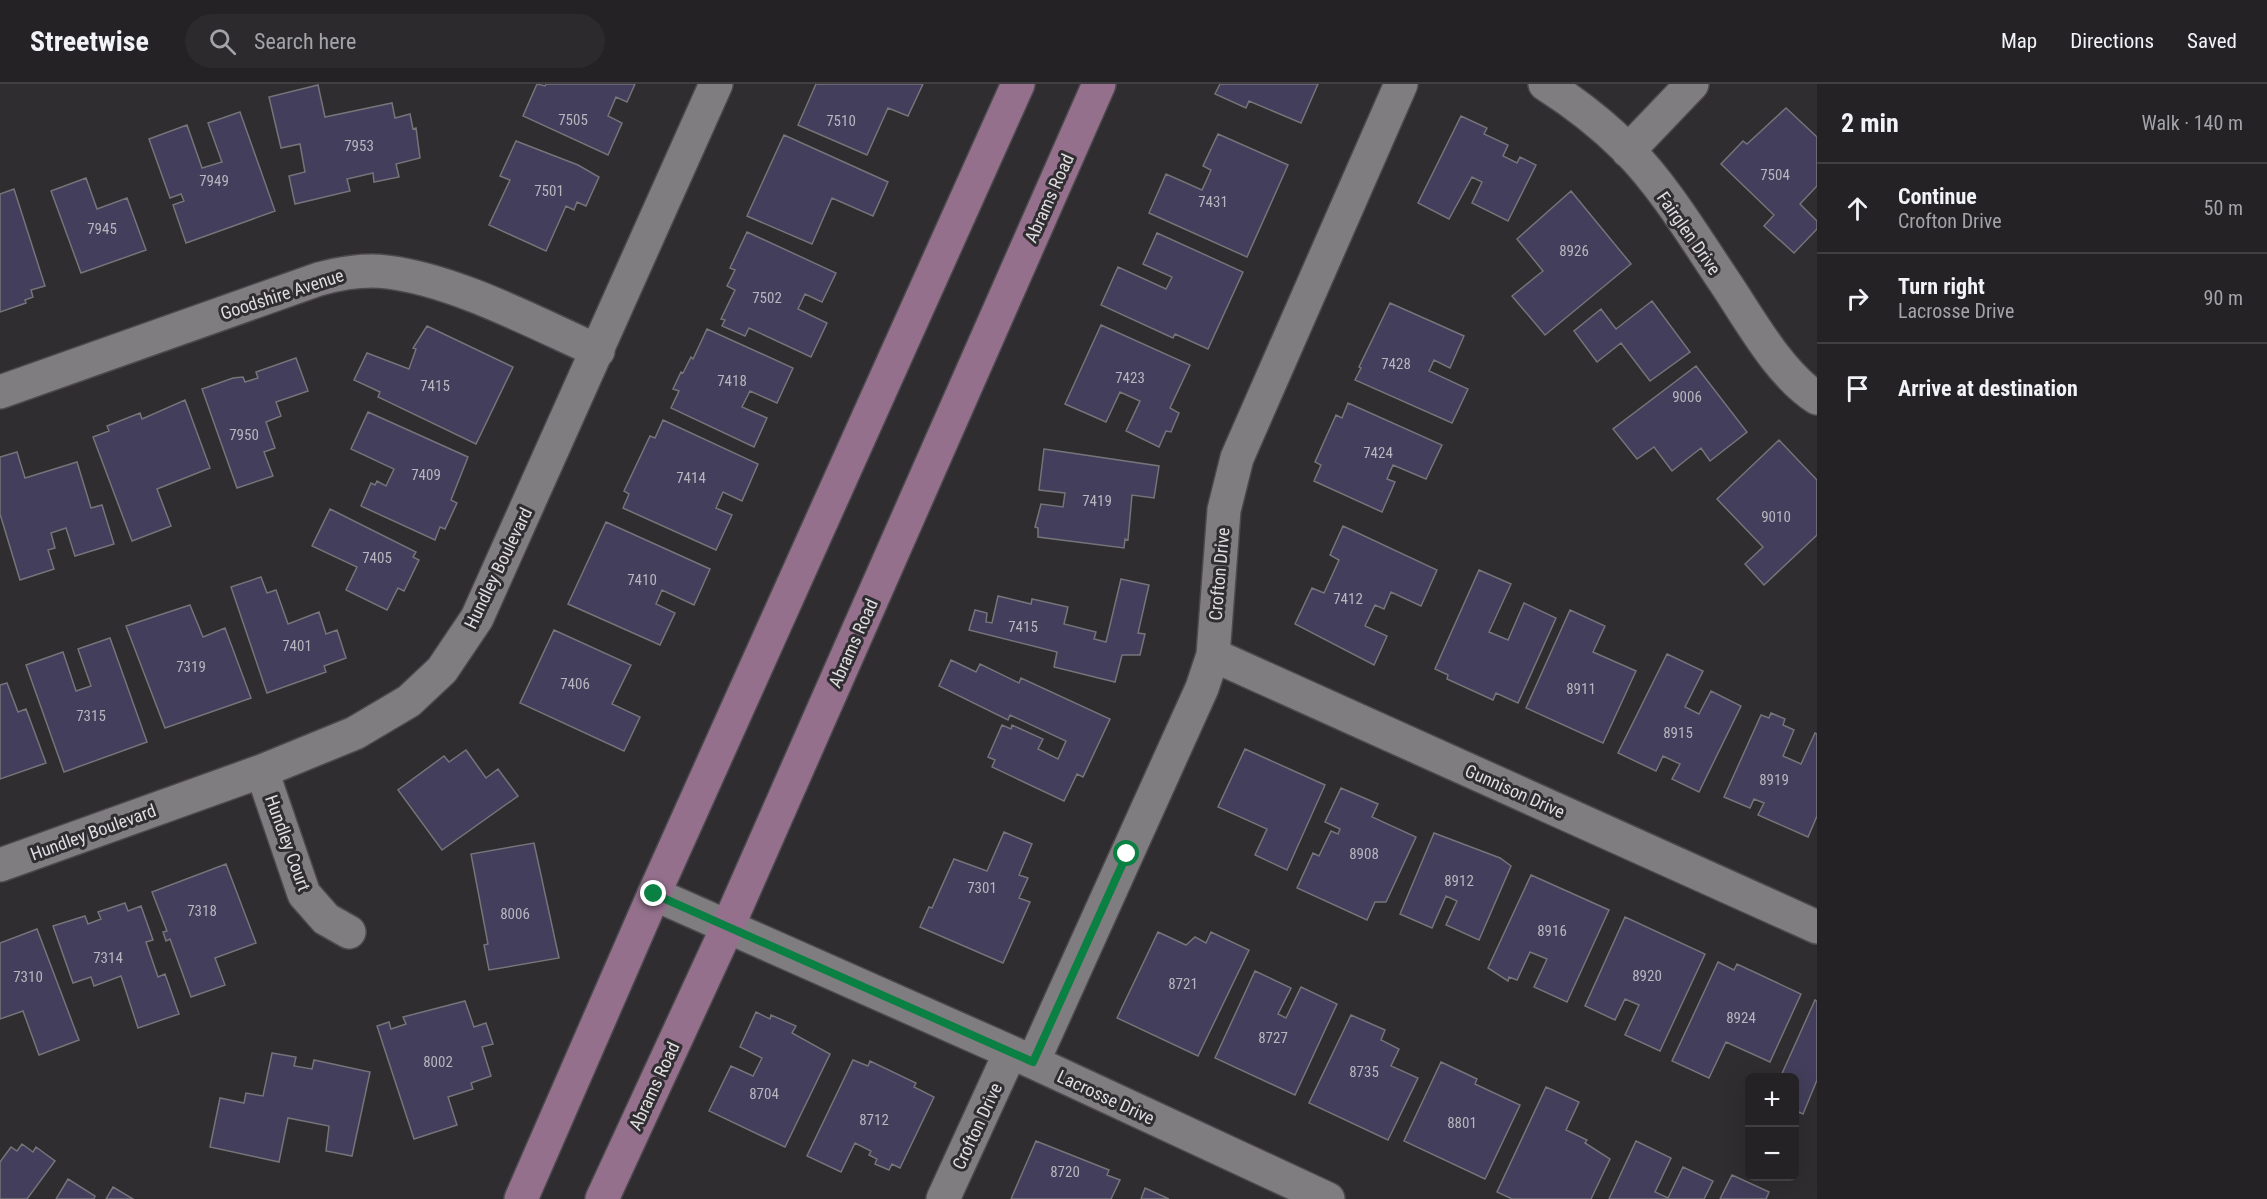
<!DOCTYPE html>
<meta charset="utf-8">
<style>
:root{--surface:#242225;--page:#2c2a2d;--text:#f1f3f6;--muted:#a3a4a7;--line:#413f42}
body{margin:0;font-family:"Roboto Condensed",sans-serif;background:var(--page);color:var(--text)}
.controls{position:absolute;right:18px;bottom:18px;display:grid;overflow:hidden;border-radius:9px;box-shadow:0 6px 24px #0002}
.controls button{width:54px;height:54px;display:grid;place-items:center;padding:0;border:0;border-bottom:2px solid var(--line);background:var(--surface);color:var(--text);font:30px sans-serif}
.stop{position:absolute;width:18px;height:18px;margin:-14px;border:4px solid #0b8043;border-radius:50%;background:#fff}
.stop.end{background:#0b8043;border-color:#fff;box-shadow:0 2px 6px #0008}
.list{margin:0;padding:0;list-style:none}
h2{display:flex;justify-content:space-between;align-items:center;height:78px;margin:0;padding:0 24px;font-size:26px}
h2 small{font-size:20px;font-weight:400;color:var(--muted)}
.list li{display:grid;grid-template-columns:39px 1fr auto;gap:18px;align-items:center;box-sizing:border-box;height:90px;padding:0 24px;border-top:2px solid var(--line)}
.list b{display:block;font-size:22px;white-space:nowrap}
.list p{margin:0;font-size:20px;white-space:nowrap;color:var(--muted)}
.list em{font-size:20px;font-style:normal;color:var(--muted)}
.icon{flex:none;width:33px;height:33px;fill:none;stroke:currentColor;stroke-width:2;stroke-linecap:round;stroke-linejoin:round}
.map{position:relative;flex:none;width:1817px;height:1115px;overflow:hidden}
header{display:flex;align-items:center;gap:36px;box-sizing:border-box;height:84px;padding:0 30px;background:var(--surface);border-bottom:2px solid var(--line)}
header strong{font-size:28px}
nav{display:flex;gap:33px;margin-inline-start:auto;font-size:21px}
.search{width:420px;height:54px;background:var(--page);display:flex;align-items:center;gap:15px;box-sizing:border-box;padding:0 21px;border-radius:33px;color:var(--muted);font-size:22px}
main{display:flex}
aside{flex:1;background:var(--surface)}
.map>svg:first-child{display:block}
.building{fill:#423e5b;stroke:#747479;stroke-width:1.5}
.lines{fill:none;stroke-linecap:round;stroke-linejoin:round}
.minor-casing{stroke:#4c494d;stroke-width:36}
.secondary-casing{stroke:#4c494d;stroke-width:36}
.minor{stroke:#807d81;stroke-width:33}
.secondary{stroke:#94708c;stroke-width:33}
.route{stroke:#0b8043;stroke-width:8}
.labels{text-anchor:middle;dominant-baseline:central;stroke-width:6;stroke-linejoin:round;paint-order:stroke}
.number-label{font-size:15px;fill:#b8b5bf}
.street-label{font-size:18px;fill:#dfdde0;stroke:#302d31}
</style>
<header>
<strong>Streetwise</strong>
<div class="search"><svg class="icon" aria-label="search" viewBox="0 0 24 24"><circle cx="10" cy="10" r="6"/><path d="M15 15l6 6"/></svg>Search here</div>
<nav><a>Map</a><a>Directions</a><a>Saved</a></nav>
</header>
<main>
<div class="map">
<svg width="1817" height="1115" viewBox="0 0 1817 1115">
<rect width="100%" height="100%" fill="#302d31"/>
<!-- building -->
<path class="building" d="M 537,0 L 545,2 L 546,0 L 635,0 L 627,18 L 616,13 L 608,32 L 622,39 L 608,71 L 523,32 Z
M 816,0 L 923,0 L 908,32 L 888,24 L 867,71 L 798,41 Z
M 1220,0 L 1318,0 L 1301,39 L 1249,17 L 1246,24 L 1215,10 Z
M 318,1 L 325,33 L 392,19 L 395,34 L 410,30 L 413,45 L 416,44 L 420,74 L 396,80 L 399,93 L 374,98 L 373,89 L 347,95 L 350,107 L 295,120 L 289,92 L 305,88 L 300,60 L 281,64 L 269,13 Z
M 1786,24 L 1817,53 L 1817,102 L 1800,120 L 1817,137 L 1817,145 L 1794,169 L 1764,142 L 1774,131 L 1721,80 L 1743,57 L 1747,60 Z
M 240,28 L 275,127 L 186,159 L 173,121 L 184,117 L 181,110 L 170,114 L 149,55 L 187,41 L 202,84 L 222,78 L 208,39 Z
M 1461,32 L 1487,44 L 1484,50 L 1508,61 L 1503,72 L 1517,79 L 1520,73 L 1536,81 L 1508,137 L 1472,119 L 1482,98 L 1472,93 L 1449,135 L 1418,119 Z
M 1218,50 L 1288,81 L 1247,173 L 1149,129 L 1166,90 L 1202,106 L 1211,86 L 1203,82 Z
M 784,51 L 888,98 L 873,132 L 832,114 L 812,160 L 747,132 Z
M 516,57 L 578,81 L 599,93 L 586,122 L 577,118 L 574,126 L 566,122 L 546,167 L 489,141 L 510,96 L 500,92 Z
M 86,94 L 97,125 L 127,114 L 146,166 L 81,189 L 51,107 Z
M 14,105 L 45,202 L 31,206 L 33,213 L 25,216 L 26,219 L 0,228 L 0,110 Z
M 1571,107 L 1631,180 L 1545,251 L 1512,212 L 1543,187 L 1517,155 Z
M 747,148 L 836,189 L 822,218 L 805,210 L 798,225 L 827,239 L 811,273 L 749,244 L 745,252 L 722,242 L 725,236 L 721,235 L 735,206 L 727,202 L 735,186 L 730,184 Z
M 1157,149 L 1243,188 L 1208,265 L 1175,250 L 1173,254 L 1101,221 L 1118,183 L 1166,205 L 1172,193 L 1143,180 Z
M 1652,217 L 1690,268 L 1650,297 L 1621,259 L 1597,278 L 1574,247 L 1601,225 L 1616,245 Z
M 1390,219 L 1464,252 L 1450,284 L 1434,276 L 1429,287 L 1468,305 L 1452,339 L 1355,296 L 1361,284 L 1359,283 Z
M 1101,241 L 1190,281 L 1170,324 L 1179,329 L 1171,348 L 1166,347 L 1159,363 L 1126,347 L 1140,317 L 1120,308 L 1106,338 L 1065,320 Z
M 427,242 L 513,283 L 476,360 L 378,313 L 380,308 L 354,296 L 367,269 L 409,285 L 416,265 L 413,264 Z
M 707,245 L 793,284 L 777,319 L 750,307 L 742,323 L 767,334 L 754,363 L 671,324 L 679,307 L 673,305 L 681,288 L 683,289 L 691,273 L 693,275 Z
M 296,274 L 308,307 L 276,318 L 281,332 L 266,338 L 275,364 L 264,368 L 273,392 L 237,404 L 202,305 L 233,294 L 243,293 L 245,298 L 258,294 L 256,288 Z
M 1696,282 L 1747,348 L 1710,377 L 1701,364 L 1672,387 L 1654,363 L 1637,375 L 1613,345 Z
M 185,316 L 210,384 L 157,405 L 171,442 L 132,457 L 93,353 L 109,347 L 107,342 L 140,329 L 142,335 Z
M 1348,319 L 1442,361 L 1426,395 L 1393,381 L 1387,395 L 1395,398 L 1382,428 L 1314,397 L 1321,381 L 1315,378 L 1336,331 L 1342,334 Z
M 368,328 L 468,373 L 451,416 L 457,419 L 445,445 L 440,443 L 435,456 L 361,422 L 371,399 L 375,401 L 377,397 L 386,402 L 394,385 L 351,365 Z
M 663,336 L 758,380 L 742,417 L 723,408 L 716,424 L 732,431 L 716,466 L 623,424 L 629,410 L 624,407 L 650,352 L 655,354 Z
M 1779,356 L 1817,396 L 1817,451 L 1764,501 L 1745,480 L 1763,463 L 1717,415 Z
M 1044,365 L 1159,382 L 1154,414 L 1132,411 L 1128,456 L 1125,455 L 1124,464 L 1038,453 L 1038,444 L 1035,443 L 1041,420 L 1063,423 L 1065,409 L 1039,406 Z
M 17,368 L 25,394 L 77,378 L 91,424 L 102,421 L 114,460 L 75,472 L 66,444 L 51,449 L 55,464 L 48,466 L 54,485 L 20,496 L 0,430 L 0,373 Z
M 330,425 L 416,468 L 413,473 L 419,476 L 404,507 L 398,504 L 387,526 L 346,506 L 357,483 L 312,462 Z
M 606,438 L 710,485 L 694,521 L 662,506 L 656,520 L 675,529 L 660,561 L 568,520 Z
M 1343,442 L 1437,486 L 1421,522 L 1391,508 L 1384,525 L 1375,521 L 1365,542 L 1387,552 L 1374,581 L 1295,540 L 1312,504 L 1324,509 L 1339,476 L 1330,471 Z
M 1479,486 L 1511,500 L 1489,548 L 1508,556 L 1524,519 L 1556,534 L 1518,619 L 1496,609 L 1493,616 L 1447,595 L 1448,591 L 1435,585 Z
M 261,493 L 267,509 L 276,506 L 288,540 L 319,528 L 326,550 L 337,546 L 346,574 L 324,582 L 326,588 L 267,609 L 231,503 Z
M 1121,495 L 1149,501 L 1138,549 L 1145,550 L 1140,571 L 1122,571 L 1115,598 L 1054,583 L 1057,568 L 969,546 L 975,526 L 987,529 L 986,538 L 992,539 L 998,512 L 1031,520 L 1032,515 L 1068,523 L 1064,540 L 1096,548 L 1094,555 L 1106,558 Z
M 190,521 L 203,553 L 225,544 L 251,614 L 165,644 L 126,542 Z
M 1570,526 L 1605,542 L 1593,568 L 1636,587 L 1603,659 L 1526,624 Z
M 554,546 L 631,581 L 612,620 L 640,633 L 624,667 L 520,619 Z
M 110,554 L 147,658 L 64,688 L 26,581 L 63,568 L 76,607 L 91,602 L 78,565 Z
M 1667,570 L 1703,587 L 1685,623 L 1699,630 L 1711,607 L 1741,622 L 1699,708 L 1672,695 L 1680,680 L 1663,672 L 1656,687 L 1618,669 Z
M 951,576 L 976,588 L 980,580 L 1019,599 L 1021,594 L 1110,635 L 1083,693 L 1077,690 L 1064,717 L 992,683 L 995,676 L 988,673 L 1002,641 L 1011,645 L 1012,641 L 1043,655 L 1038,665 L 1058,675 L 1066,657 L 1010,631 L 1008,636 L 939,602 Z
M 7,599 L 18,628 L 26,625 L 46,679 L 0,695 L 0,601 Z
M 1771,629 L 1785,635 L 1783,641 L 1794,646 L 1783,672 L 1801,680 L 1815,649 L 1817,650 L 1817,732 L 1808,753 L 1758,731 L 1764,719 L 1754,715 L 1750,724 L 1724,713 L 1761,631 L 1769,634 Z
M 1245,665 L 1325,701 L 1287,786 L 1255,771 L 1267,745 L 1218,723 Z
M 466,666 L 486,694 L 498,685 L 518,712 L 442,766 L 398,706 L 444,672 L 449,678 Z
M 1341,704 L 1378,720 L 1372,733 L 1416,753 L 1386,818 L 1375,818 L 1367,836 L 1297,804 L 1313,769 L 1319,772 L 1331,747 L 1338,750 L 1340,745 L 1325,738 Z
M 1004,748 L 1032,760 L 1019,791 L 1028,794 L 1019,814 L 1030,818 L 1003,879 L 920,843 L 929,823 L 932,824 L 954,775 L 987,787 Z
M 1434,749 L 1500,774 L 1511,782 L 1479,856 L 1446,841 L 1457,817 L 1446,812 L 1432,844 L 1400,830 Z
M 534,759 L 559,874 L 489,886 L 484,861 L 488,860 L 471,770 Z
M 226,780 L 256,859 L 215,874 L 225,901 L 191,913 L 170,855 L 166,857 L 163,848 L 167,847 L 152,808 Z
M 1531,791 L 1609,826 L 1567,918 L 1534,903 L 1547,875 L 1530,868 L 1517,896 L 1509,893 L 1508,897 L 1488,884 Z
M 125,819 L 128,827 L 141,822 L 153,856 L 146,858 L 158,893 L 165,890 L 179,930 L 138,944 L 121,892 L 94,902 L 91,893 L 73,899 L 53,842 L 85,832 L 88,840 L 101,835 L 98,828 Z
M 1625,833 L 1705,870 L 1660,967 L 1625,951 L 1639,921 L 1625,915 L 1615,936 L 1585,922 Z
M 37,845 L 79,956 L 39,971 L 23,927 L 0,935 L 0,859 Z
M 1158,848 L 1186,861 L 1195,853 L 1206,859 L 1211,848 L 1249,866 L 1198,972 L 1117,934 Z
M 1718,878 L 1734,886 L 1737,880 L 1801,910 L 1770,978 L 1726,958 L 1709,994 L 1672,977 Z
M 1255,887 L 1291,904 L 1278,930 L 1286,934 L 1301,903 L 1337,920 L 1295,1011 L 1215,974 Z
M 1815,916 L 1817,917 L 1817,996 L 1803,1030 L 1794,1026 L 1794,994 L 1780,994 Z
M 465,917 L 474,943 L 486,939 L 493,960 L 482,963 L 491,992 L 471,999 L 473,1005 L 448,1013 L 457,1041 L 414,1055 L 377,942 L 389,938 L 391,945 L 406,940 L 403,933 Z
M 756,928 L 770,935 L 771,931 L 796,942 L 792,949 L 830,970 L 785,1063 L 709,1027 L 731,982 L 753,992 L 762,974 L 740,963 Z
M 1351,931 L 1385,946 L 1381,956 L 1399,965 L 1391,982 L 1418,994 L 1388,1056 L 1309,1019 Z
M 272,969 L 296,973 L 294,982 L 312,985 L 314,976 L 370,988 L 352,1072 L 326,1067 L 329,1042 L 288,1034 L 279,1078 L 210,1063 L 220,1014 L 244,1019 L 246,1009 L 263,1012 Z
M 853,976 L 868,982 L 870,977 L 916,999 L 914,1003 L 934,1013 L 900,1084 L 892,1080 L 889,1086 L 875,1080 L 877,1075 L 869,1071 L 871,1067 L 855,1059 L 841,1088 L 807,1072 Z
M 1441,978 L 1477,995 L 1475,1000 L 1520,1021 L 1485,1095 L 1404,1057 Z
M 1546,1003 L 1579,1018 L 1566,1046 L 1587,1056 L 1585,1059 L 1610,1075 L 1591,1115 L 1512,1115 L 1497,1108 Z
M 1036,1057 L 1109,1086 L 1107,1091 L 1120,1096 L 1111,1115 L 1011,1115 Z
M 1636,1057 L 1671,1074 L 1655,1108 L 1668,1114 L 1683,1083 L 1713,1097 L 1704,1115 L 1609,1115 Z
M 22,1060 L 33,1068 L 36,1063 L 55,1077 L 27,1115 L 0,1115 L 0,1078 L 11,1063 L 17,1067 Z
M 1732,1091 L 1769,1108 L 1766,1115 L 1720,1115 Z
M 68,1095 L 95,1112 L 94,1115 L 56,1115 Z
M 113,1103 L 133,1115 L 106,1115 Z
M 1145,1104 L 1169,1115 L 1141,1115 Z"/>
<g class="lines">
<defs>
<path id="minor" d="M 1545,0 C 1575,19 1602,40 1627,65 C 1664,102 1695,154 1724,197 C 1749,234 1779,290 1817,314
M 1628,67 L 1692,0
M 0,308 L 319,195 C 341,189 364,185 387,188 C 455,196 535,239 598,267
M 1213,571 L 1817,843
M 262,687 L 304,810 L 326,835 L 349,848
M 0,781 L 262,687 L 355,649 L 409,617 L 442,586 L 477,534 L 716,0
M 654,810 L 1033,978 L 1328,1115
M 1033,978 L 1202,604 L 1213,571 L 1224,426 L 1237,374 L 1401,0
M 943,1115 L 1010,969"/>
<path id="secondary" d="M 521,1115 L 654,810 L 1018,0
M 602,1115 L 728,842 L 1099,0"/>
</defs>
<!-- minor casing -->
<use href="#minor" class="minor-casing"/>
<!-- secondary casing -->
<use href="#secondary" class="secondary-casing"/>
<!-- minor -->
<use href="#minor" class="minor"/>
<!-- secondary -->
<use href="#secondary" class="secondary"/>
</g>
<g class="lines">
<!-- route -->
<path class="route" d="M 654,810 L 1033,978 L 1127,770"/>
</g>
<g class="labels">
<!-- number labels -->
<g class="number-label">
<text x="573" y="36">7505</text>
<text x="841" y="37">7510</text>
<text x="359" y="62">7953</text>
<text x="1775" y="91">7504</text>
<text x="214" y="97">7949</text>
<text x="549" y="107">7501</text>
<text x="1213" y="118">7431</text>
<text x="102" y="145">7945</text>
<text x="1574" y="167">8926</text>
<text x="767" y="214">7502</text>
<text x="1396" y="280">7428</text>
<text x="1130" y="294">7423</text>
<text x="732" y="297">7418</text>
<text x="435" y="302">7415</text>
<text x="1687" y="313">9006</text>
<text x="244" y="351">7950</text>
<text x="1378" y="369">7424</text>
<text x="426" y="391">7409</text>
<text x="691" y="394">7414</text>
<text x="1097" y="417">7419</text>
<text x="1776" y="433">9010</text>
<text x="377" y="474">7405</text>
<text x="642" y="496">7410</text>
<text x="1348" y="515">7412</text>
<text x="1023" y="543">7415</text>
<text x="297" y="562">7401</text>
<text x="191" y="583">7319</text>
<text x="575" y="600">7406</text>
<text x="1581" y="605">8911</text>
<text x="91" y="632">7315</text>
<text x="1678" y="649">8915</text>
<text x="1774" y="696">8919</text>
<text x="1364" y="770">8908</text>
<text x="1459" y="797">8912</text>
<text x="982" y="804">7301</text>
<text x="202" y="827">7318</text>
<text x="515" y="830">8006</text>
<text x="1552" y="847">8916</text>
<text x="108" y="874">7314</text>
<text x="1647" y="892">8920</text>
<text x="28" y="893">7310</text>
<text x="1183" y="900">8721</text>
<text x="1741" y="934">8924</text>
<text x="1273" y="954">8727</text>
<text x="438" y="978">8002</text>
<text x="1364" y="988">8735</text>
<text x="764" y="1010">8704</text>
<text x="874" y="1036">8712</text>
<text x="1462" y="1039">8801</text>
<text x="1065" y="1088">8720</text>
</g>
<!-- street labels -->
<g class="street-label">
<text transform="translate(1049 114) rotate(-66)">Abrams Road</text>
<text transform="translate(1689 149) rotate(55)">Fairglen Drive</text>
<text transform="translate(282 210) rotate(-18)">Goodshire Avenue</text>
<text transform="translate(498 484) rotate(-64)">Hundley Boulevard</text>
<text transform="translate(1219 490) rotate(-85)">Crofton Drive</text>
<text transform="translate(853 559) rotate(-66)">Abrams Road</text>
<text transform="translate(1515 707) rotate(24)">Gunnison Drive</text>
<text transform="translate(93 748) rotate(-20)">Hundley Boulevard</text>
<text transform="translate(288 759) rotate(70)">Hundley Court</text>
<text transform="translate(654 1002) rotate(-65)">Abrams Road</text>
<text transform="translate(1106 1013) rotate(25)">Lacrosse Drive</text>
<text transform="translate(977 1042) rotate(-65)">Crofton Drive</text>
</g>
</g>
</svg>
<div class="controls">
<button>+</button>
<button>−</button>
</div>
<div class="stop" style="left:1127px;top:770px"></div>
<div class="stop end" style="left:654px;top:810px"></div>
</div>
<aside>
<h2>2 min<small>Walk · 140 m</small></h2>
<ul class="list">
<li><svg class="icon" aria-label="ahead" viewBox="0 0 24 24"><path d="M12 20V5M6 11l6-6 6 6"/></svg><div><b>Continue</b><p>Crofton Drive</p></div><em>50 m</em></li>
<li><svg class="icon" aria-label="right" viewBox="0 0 24 24"><path d="M7 20v-9h11M14 6l5 5-5 5"/></svg><div><b>Turn right</b><p>Lacrosse Drive</p></div><em>90 m</em></li>
<li><svg class="icon" aria-label="arrive" viewBox="0 0 24 24"><path d="M6 21V4h12l-3 4 3 4H6"/></svg><div><b>Arrive at destination</b></div></li>
</ul>
</aside>
</main>
